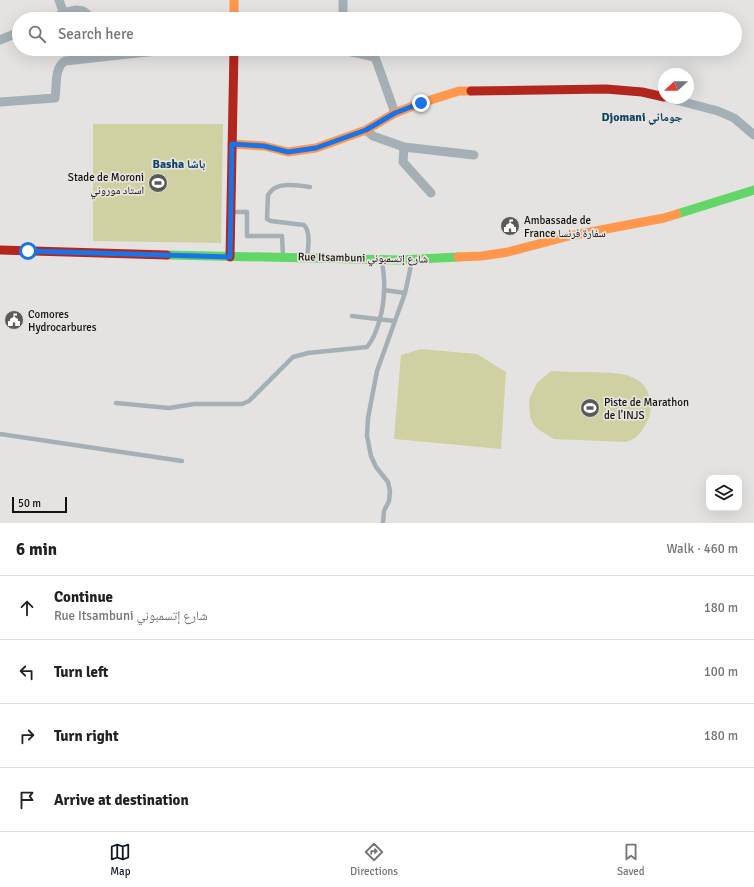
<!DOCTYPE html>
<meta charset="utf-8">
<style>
:root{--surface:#fff;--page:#f2f2f2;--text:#202124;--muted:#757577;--line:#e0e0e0;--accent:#111827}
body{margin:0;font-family:Signika,"Noto Naskh Arabic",sans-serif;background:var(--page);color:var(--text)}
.controls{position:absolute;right:12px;bottom:12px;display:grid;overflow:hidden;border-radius:8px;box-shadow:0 4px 16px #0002}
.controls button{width:36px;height:36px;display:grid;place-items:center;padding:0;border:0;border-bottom:1px solid var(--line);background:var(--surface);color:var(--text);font:20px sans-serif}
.compass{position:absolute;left:658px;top:68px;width:36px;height:36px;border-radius:50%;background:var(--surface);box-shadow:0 4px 16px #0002;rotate:248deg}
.scale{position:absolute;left:12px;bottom:10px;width:55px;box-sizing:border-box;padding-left:4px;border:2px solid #12110f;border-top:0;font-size:11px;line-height:14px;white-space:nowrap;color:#12110f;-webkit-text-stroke:3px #e7e3df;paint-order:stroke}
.stop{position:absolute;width:12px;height:12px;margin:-9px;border:3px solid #1a73e8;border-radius:50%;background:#fff}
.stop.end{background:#1a73e8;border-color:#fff;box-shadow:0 1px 4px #0008}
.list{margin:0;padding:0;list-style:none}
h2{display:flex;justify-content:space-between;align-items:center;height:52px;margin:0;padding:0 16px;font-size:17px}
h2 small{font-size:13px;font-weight:400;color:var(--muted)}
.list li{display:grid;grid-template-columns:26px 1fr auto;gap:12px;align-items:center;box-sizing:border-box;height:64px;padding:0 16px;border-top:1px solid var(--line)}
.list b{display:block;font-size:15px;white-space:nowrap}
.list p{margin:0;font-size:13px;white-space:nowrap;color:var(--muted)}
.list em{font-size:13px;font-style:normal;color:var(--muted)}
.icon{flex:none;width:22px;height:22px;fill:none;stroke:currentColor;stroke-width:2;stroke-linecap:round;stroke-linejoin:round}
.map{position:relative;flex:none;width:754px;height:523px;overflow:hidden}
.search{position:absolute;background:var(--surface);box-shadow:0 4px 16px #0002;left:12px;right:12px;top:12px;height:44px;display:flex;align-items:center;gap:10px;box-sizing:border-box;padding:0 14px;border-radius:22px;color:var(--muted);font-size:15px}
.sheet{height:308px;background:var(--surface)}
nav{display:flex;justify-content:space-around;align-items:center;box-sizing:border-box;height:56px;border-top:1px solid var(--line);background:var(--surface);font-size:11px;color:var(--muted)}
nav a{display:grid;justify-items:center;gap:2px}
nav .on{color:var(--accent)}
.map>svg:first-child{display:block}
.green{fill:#d0d1a2}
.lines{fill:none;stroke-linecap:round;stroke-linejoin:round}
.lane{stroke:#a4b0b6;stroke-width:4.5}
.street{stroke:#a4b0b6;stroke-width:9}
.fast{stroke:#63d668;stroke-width:9}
.slow{stroke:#ff974d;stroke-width:9}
.jam{stroke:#b3261e;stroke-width:9}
.route{stroke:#1a73e8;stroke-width:5}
.labels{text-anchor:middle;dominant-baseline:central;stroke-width:3.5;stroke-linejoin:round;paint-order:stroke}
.poi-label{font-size:11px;fill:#12110f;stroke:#e7e3df;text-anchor:start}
.street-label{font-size:11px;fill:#12110f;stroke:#e7e3df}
.neighbourhood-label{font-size:12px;font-weight:bold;fill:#0f4366;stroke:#e7e3df}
</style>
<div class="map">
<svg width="754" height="523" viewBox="0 0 754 523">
<rect width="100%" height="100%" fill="#e5e3e1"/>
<!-- green -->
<path class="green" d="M 93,124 L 223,124 L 221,243 L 93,241 Z
M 421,349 L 477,354 L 506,372 L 501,449 L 394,439 L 401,355 Z
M 551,371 C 565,372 578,372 591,372 C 614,373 648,371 650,402 C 651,408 651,414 648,420 C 643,430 637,440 625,442 L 554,439 L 539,430 L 533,424 L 530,416 L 529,404 L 530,397 L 537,383 Z"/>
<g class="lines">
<!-- lane -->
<path class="lane" d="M 232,212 L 247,212 L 247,236 L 282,236 L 283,256
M 307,258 C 308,249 311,232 304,225 L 271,221 L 267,219 L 268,195 C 275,181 298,185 310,187
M 384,290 L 405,293
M 352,316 L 394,321
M 116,403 L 169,408 L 194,404 L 242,404 L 249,401 L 293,357 L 308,353 L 367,347 C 378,334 384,307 384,290 C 385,280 383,270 382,261
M 0,434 L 182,461
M 383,523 L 384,511 L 389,501 L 390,491 L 388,482 L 376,467 L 371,456 L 367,436 L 368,418 L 377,371 L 405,293 L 412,261"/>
<!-- street -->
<path class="street" d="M 59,0 L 64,14
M 343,0 L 343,19
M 51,19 C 65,13 82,2 91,19
M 0,40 L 19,32
M 344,49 L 347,51 L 375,57 L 395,113
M 668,98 L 718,111 L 734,118 L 754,135
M 0,102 L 55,98 C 57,85 54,68 65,61 L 175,49
M 366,130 L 373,136 L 404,147 L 474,155
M 404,147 L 403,162 L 431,193"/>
<!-- fast -->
<path class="fast" d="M 677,214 L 754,190
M 167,255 L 400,260 L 458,257"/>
<!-- slow -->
<path class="slow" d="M 234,0 L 234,19
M 232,144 L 264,146 L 288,152 L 316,148 L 366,130 L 395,113 L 421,103 L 459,91 L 471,91
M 458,257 L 482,256 L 508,252 L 569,236 L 664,218 L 677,214"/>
<!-- jam -->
<path class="jam" d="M 471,91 L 606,89 L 642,92 L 664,97
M 0,250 L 167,255
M 230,257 L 234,49"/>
</g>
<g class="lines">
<!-- route -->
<path class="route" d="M 28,251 L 230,257 L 232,144 L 264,146 L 288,152 L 316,148 L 366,130 L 395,113 L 421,103"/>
</g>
<!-- icons -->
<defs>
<symbol id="stadium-disc" viewBox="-11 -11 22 22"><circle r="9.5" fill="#5c5a58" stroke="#e7e3df"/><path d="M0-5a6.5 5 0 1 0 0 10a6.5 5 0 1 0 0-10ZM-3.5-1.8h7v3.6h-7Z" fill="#fff"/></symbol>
<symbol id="civic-disc" viewBox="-11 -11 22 22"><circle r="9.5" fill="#5c5a58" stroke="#e7e3df"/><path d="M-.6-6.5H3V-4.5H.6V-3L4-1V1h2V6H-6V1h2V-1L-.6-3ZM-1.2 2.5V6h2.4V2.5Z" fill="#fff"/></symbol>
</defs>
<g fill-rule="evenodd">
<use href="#stadium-disc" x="147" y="172" width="22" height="22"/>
<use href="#civic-disc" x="499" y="215" width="22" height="22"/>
<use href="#civic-disc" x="3" y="309" width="22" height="22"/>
<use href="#stadium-disc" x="579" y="397" width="22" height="22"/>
</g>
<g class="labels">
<!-- poi labels -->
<g class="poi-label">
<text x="144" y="177" text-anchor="end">Stade de Moroni<tspan x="144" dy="13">استاد موروني</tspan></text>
<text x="524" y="220">Ambassade de<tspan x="524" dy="13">France سفارة فرنسا</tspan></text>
<text x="28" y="314">Comores<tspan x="28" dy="13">Hydrocarbures</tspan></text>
<text x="604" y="402">Piste de Marathon<tspan x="604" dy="13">de l'INJS</tspan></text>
</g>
<!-- street labels -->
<g class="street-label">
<text transform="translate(363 258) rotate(1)">Rue Itsambuni شارع إتسمبوني</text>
</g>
<!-- neighbourhood labels -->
<g class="neighbourhood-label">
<text x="642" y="117">Djomani جوماني</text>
<text x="179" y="164">Basha باشا</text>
</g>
</g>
</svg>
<div class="controls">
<button><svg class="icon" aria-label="layers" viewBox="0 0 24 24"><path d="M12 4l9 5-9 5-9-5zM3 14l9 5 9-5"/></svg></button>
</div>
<svg class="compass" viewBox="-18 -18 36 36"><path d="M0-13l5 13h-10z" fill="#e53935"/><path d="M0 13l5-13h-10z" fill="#757577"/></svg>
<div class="scale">50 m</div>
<div class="stop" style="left:28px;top:251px"></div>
<div class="stop end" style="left:421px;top:103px"></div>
<div class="search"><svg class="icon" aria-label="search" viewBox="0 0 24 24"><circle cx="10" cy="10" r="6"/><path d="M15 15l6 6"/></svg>Search here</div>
</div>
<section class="sheet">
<h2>6 min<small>Walk · 460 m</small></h2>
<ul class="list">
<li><svg class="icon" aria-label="ahead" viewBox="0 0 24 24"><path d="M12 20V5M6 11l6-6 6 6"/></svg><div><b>Continue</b><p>Rue Itsambuni شارع إتسمبوني</p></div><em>180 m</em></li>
<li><svg class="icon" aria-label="left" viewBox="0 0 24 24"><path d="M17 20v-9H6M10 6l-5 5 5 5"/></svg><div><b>Turn left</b></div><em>100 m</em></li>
<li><svg class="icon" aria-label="right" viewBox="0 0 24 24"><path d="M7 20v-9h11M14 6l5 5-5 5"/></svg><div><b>Turn right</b></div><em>180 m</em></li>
<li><svg class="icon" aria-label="arrive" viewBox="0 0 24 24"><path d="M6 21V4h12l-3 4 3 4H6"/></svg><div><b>Arrive at destination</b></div></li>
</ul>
</section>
<nav>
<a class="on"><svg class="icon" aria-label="map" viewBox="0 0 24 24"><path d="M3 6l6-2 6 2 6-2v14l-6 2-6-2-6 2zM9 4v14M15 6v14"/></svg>Map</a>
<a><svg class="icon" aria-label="directions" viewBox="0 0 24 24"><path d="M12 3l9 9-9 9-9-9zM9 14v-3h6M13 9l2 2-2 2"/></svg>Directions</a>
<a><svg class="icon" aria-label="saved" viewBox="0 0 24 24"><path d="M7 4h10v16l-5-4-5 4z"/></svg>Saved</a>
</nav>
